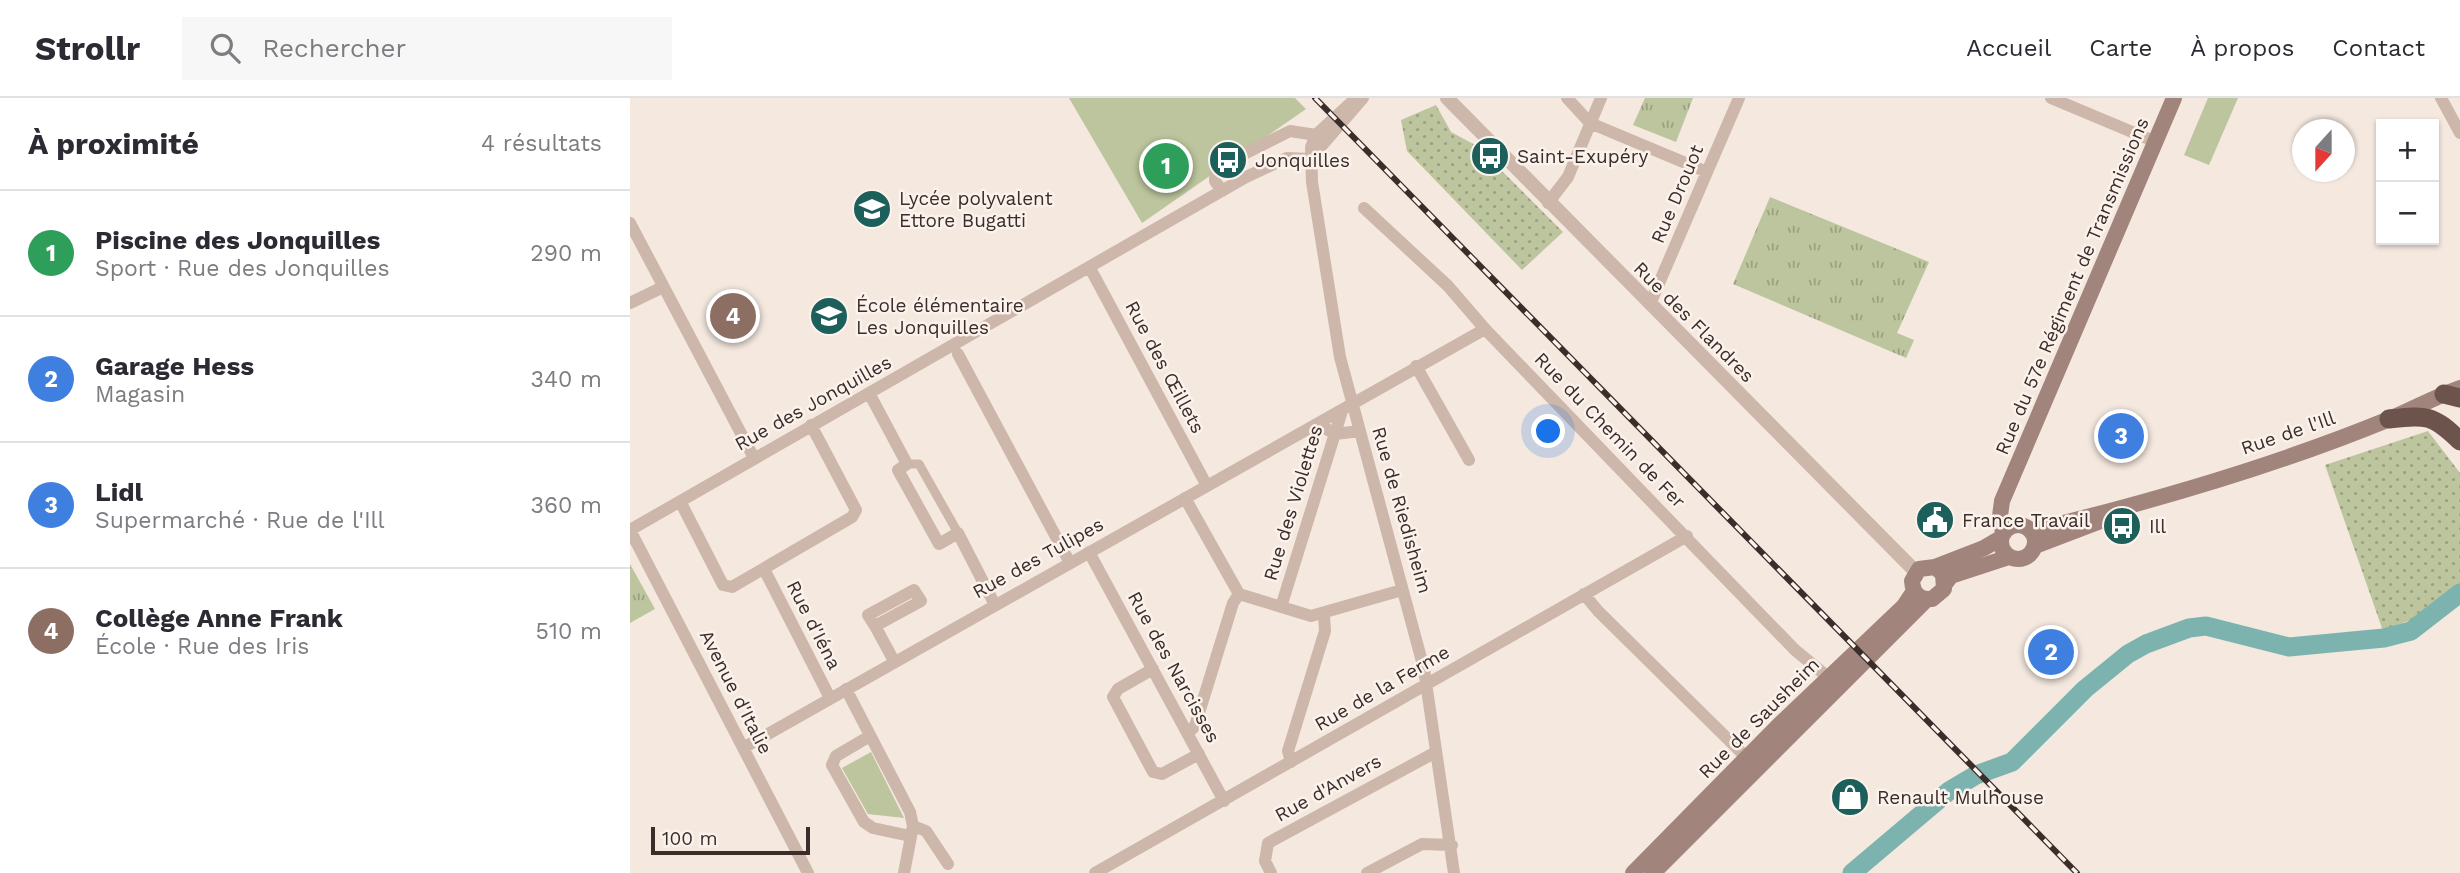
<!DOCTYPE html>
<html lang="fr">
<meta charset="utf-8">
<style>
:root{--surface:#fff;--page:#f7f7f7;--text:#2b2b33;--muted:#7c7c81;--line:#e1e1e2;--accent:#0f766e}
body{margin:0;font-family:"Work Sans",sans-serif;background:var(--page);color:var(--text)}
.controls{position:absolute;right:21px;top:21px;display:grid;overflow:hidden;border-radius:0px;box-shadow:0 2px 5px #0004}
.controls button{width:63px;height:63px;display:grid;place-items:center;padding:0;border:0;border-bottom:2px solid var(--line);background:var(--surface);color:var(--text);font:35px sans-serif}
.compass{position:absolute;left:1662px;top:21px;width:63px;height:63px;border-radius:50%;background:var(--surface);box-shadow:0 2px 5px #0004;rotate:201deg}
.scale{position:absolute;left:21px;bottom:18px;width:159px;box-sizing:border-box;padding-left:7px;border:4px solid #3a2d2a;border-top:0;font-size:19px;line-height:24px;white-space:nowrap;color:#3a2d2a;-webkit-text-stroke:5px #fbf2ec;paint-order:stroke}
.you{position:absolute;left:919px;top:334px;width:24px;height:24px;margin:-18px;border:5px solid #fff;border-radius:50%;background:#1a73e8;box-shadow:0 0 0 10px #1a73e833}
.badge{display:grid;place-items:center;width:46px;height:46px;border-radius:50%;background:var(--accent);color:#fff;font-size:23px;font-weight:700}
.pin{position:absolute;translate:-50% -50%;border:4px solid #fff;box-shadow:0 2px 7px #0006}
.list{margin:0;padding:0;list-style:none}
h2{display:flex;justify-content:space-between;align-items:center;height:91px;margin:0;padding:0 28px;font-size:30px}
h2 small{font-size:23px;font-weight:400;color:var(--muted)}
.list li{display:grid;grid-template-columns:46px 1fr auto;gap:21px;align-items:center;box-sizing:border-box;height:126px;padding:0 28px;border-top:2px solid var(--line)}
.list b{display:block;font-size:26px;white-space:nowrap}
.list p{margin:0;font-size:23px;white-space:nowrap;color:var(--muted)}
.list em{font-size:23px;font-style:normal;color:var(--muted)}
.icon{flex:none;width:38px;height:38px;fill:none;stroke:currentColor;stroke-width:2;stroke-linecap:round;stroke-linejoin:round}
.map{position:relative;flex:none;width:1830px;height:775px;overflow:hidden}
header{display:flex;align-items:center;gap:42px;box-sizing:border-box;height:98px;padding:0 35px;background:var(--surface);border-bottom:2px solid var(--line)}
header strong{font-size:33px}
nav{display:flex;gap:38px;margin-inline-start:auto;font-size:24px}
.search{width:490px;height:63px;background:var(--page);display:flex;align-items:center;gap:18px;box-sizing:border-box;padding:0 24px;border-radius:0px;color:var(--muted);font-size:26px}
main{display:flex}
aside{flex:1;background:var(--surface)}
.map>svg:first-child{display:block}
.grass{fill:url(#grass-tufts)}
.park{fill:#bcc59d}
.garden{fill:url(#garden-dots)}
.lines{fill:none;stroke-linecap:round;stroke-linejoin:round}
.river{stroke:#7cb3af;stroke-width:19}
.pedestrian{stroke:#cdb6aa;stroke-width:9}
.minor{stroke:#cdb6aa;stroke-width:12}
.tertiary{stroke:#cdb6aa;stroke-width:14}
.secondary{stroke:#a1847b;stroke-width:16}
.trunk{stroke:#6c544d;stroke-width:19}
.rail-casing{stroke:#3a2d2a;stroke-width:6}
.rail{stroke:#fbf2ec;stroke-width:3.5;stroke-dasharray:10;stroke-linecap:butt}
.labels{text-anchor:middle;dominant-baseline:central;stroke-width:5;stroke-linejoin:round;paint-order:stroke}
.poi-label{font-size:19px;fill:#3a2d2a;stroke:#fbf2ec;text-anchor:start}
.street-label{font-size:19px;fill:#3a2d2a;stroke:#fbf2ec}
</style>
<header>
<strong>Strollr</strong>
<div class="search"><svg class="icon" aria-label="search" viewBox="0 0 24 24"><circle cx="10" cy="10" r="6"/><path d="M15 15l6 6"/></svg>Rechercher</div>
<nav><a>Accueil</a><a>Carte</a><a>À propos</a><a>Contact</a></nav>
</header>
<main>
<aside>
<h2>À proximité<small>4 résultats</small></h2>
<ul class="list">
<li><span class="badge" style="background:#2e9e5b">1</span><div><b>Piscine des Jonquilles</b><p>Sport · Rue des Jonquilles</p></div><em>290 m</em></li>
<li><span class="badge" style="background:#3f7fe0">2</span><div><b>Garage Hess</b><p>Magasin</p></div><em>340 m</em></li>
<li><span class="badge" style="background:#3f7fe0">3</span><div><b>Lidl</b><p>Supermarché · Rue de l'Ill</p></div><em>360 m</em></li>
<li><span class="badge" style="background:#8d6e63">4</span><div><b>Collège Anne Frank</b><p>École · Rue des Iris</p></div><em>510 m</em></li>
</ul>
</aside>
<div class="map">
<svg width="1830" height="775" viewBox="0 0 1830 775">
<defs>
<pattern id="grass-tufts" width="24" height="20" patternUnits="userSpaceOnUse" patternTransform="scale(1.75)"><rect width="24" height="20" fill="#bcc59d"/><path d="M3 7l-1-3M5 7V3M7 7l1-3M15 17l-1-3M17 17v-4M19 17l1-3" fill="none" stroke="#9aa080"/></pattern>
<pattern id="garden-dots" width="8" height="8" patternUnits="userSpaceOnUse" patternTransform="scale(1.75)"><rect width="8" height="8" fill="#bcc59d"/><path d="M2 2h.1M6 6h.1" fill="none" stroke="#9aa080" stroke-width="1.8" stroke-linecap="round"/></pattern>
</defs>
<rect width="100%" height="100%" fill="#f4e8df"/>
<!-- grass -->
<path class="grass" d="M 1015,0 L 1063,0 L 1046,44 L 1003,27 Z
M 1140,99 L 1299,164 L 1267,235 L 1284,242 L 1276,260 L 1103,186 Z
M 0,466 L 25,511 L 0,525 Z"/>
<!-- park -->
<path class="park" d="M 439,0 L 665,0 L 676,11 L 512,125 Z
M 1578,0 L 1608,0 L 1579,67 L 1554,57 Z
M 241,654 L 274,720 L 238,716 L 212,670 Z"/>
<!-- garden -->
<path class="garden" d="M 806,7 L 821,34 L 847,48 L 933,134 L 892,172 L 777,53 L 771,22 Z
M 1798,333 L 1830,375 L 1830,488 L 1788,519 L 1753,533 L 1695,367 Z"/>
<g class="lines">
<!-- river -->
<path class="river" d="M 1222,775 L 1319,693 L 1346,677 L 1382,664 L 1455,591 L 1498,556 L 1516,546 L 1559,530 L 1576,528 L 1659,549 L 1754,540 L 1781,533 L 1830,495"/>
<!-- pedestrian -->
<path class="pedestrian" d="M 277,366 L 289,366 L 328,435"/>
<!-- minor -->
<path class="minor" d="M 726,0 L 686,37 L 681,49 L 682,84 L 710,259 L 794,571 L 824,775
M 937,0 L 960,25 L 1077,74
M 1421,0 L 1526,44
M 1811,0 L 1830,35
M 680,61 L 733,0
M 592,93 L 585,83 L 586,70 L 660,33 L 686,37
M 918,105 L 938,79 L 971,0
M 734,110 L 818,188 L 855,231 L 1066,450 L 1165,552 L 1199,580
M 0,125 L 124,360
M 460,170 L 577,388
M 0,205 L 33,189
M 1020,206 L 1109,0
M 328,256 L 440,465
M 786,268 L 839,362
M 239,295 L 277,366 L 268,372 L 309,446 L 328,435 L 365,507
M 688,326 L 705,336 L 730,333
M 555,400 L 609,496 L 681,518 L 772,492
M 50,403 L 93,487 L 102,489 L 222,419 L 226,412 L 181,327
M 0,432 L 616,79 L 657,60 L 680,61
M 0,432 L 178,775
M 459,454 L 594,703
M 134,471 L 200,600
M 954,496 L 968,513 L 1117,660
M 651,509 L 712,313
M 245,528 L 238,517 L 284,492 L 291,503 L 245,528 L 264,563
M 523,571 L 488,591 L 483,599 L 523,674 L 532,676 L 569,656
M 216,591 L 280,714 L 283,728 L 274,775
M 559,634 L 565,628 L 603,505 L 609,496
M 240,638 L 206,658 L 202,667 L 234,724 L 243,730 L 280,738
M 113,650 L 855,231
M 661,664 L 658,653 L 695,533 L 694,517
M 283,728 L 296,733 L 318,766
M 465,775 L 1057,438
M 641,775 L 635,763 L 638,745 L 806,654
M 737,775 L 792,746 L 822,747"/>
<!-- tertiary -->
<path class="tertiary" d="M 817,0 L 1286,474"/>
<!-- secondary -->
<path class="secondary" d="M1371 444a17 17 0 1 1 34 0a17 17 0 1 1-34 0Z
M 1401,433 C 1521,404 1642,369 1757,322 C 1782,312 1804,299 1830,290
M 1373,435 L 1370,418 L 1372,403 L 1544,0
M 1405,448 L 1481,419
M 1305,469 L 1313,476 L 1314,491 L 1302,501 C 1290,502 1283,496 1282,483 L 1289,471 L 1305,469 L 1354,450 L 1371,440
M 1315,486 L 1321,478 L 1379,459
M 1003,775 L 1147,629 L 1274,508 L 1284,493
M 1023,775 L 1297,501"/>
<!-- trunk -->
<path class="trunk" d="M 1814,296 L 1830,300
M 1759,321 C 1797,317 1802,316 1830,343"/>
<defs>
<path id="rail" d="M 685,0 L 1447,775"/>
</defs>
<!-- rail casing -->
<use href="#rail" class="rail-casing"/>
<!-- rail -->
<use href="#rail" class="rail"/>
</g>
<!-- icons -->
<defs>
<symbol id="bus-disc" viewBox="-11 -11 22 22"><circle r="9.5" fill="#1c5f5b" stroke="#fbf2ec"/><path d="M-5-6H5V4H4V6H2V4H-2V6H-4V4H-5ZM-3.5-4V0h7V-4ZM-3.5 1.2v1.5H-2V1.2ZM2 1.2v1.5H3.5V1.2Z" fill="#fff"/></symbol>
<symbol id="school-disc" viewBox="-11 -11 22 22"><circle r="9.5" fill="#1c5f5b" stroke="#fbf2ec"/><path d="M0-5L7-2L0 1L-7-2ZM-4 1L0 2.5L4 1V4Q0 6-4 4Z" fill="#fff"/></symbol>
<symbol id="civic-disc" viewBox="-11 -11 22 22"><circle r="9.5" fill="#1c5f5b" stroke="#fbf2ec"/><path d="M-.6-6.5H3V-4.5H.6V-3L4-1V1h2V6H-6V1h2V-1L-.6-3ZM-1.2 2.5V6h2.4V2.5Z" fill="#fff"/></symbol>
<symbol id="shop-disc" viewBox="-11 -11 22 22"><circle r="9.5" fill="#1c5f5b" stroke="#fbf2ec"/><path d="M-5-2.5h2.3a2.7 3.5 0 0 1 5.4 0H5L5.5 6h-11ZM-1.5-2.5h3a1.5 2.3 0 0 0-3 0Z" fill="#fff"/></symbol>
</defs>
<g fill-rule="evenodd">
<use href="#bus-disc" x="838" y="36" width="44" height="44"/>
<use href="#bus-disc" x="576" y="40" width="44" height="44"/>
<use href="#school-disc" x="220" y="89" width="44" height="44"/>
<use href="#school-disc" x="177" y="196" width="44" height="44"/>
<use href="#civic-disc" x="1283" y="400" width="44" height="44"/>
<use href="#bus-disc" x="1470" y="406" width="44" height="44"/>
<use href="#shop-disc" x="1198" y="677" width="44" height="44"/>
</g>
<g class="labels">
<!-- poi labels -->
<g class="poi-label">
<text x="887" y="58">Saint-Exupéry</text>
<text x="625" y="62">Jonquilles</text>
<text x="269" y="100">Lycée polyvalent<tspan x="269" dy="22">Ettore Bugatti</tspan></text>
<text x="226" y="207">École élémentaire<tspan x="226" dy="22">Les Jonquilles</tspan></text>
<text x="1332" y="422">France Travail</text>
<text x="1519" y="428">Ill</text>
<text x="1247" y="699">Renault Mulhouse</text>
</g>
<!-- street labels -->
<g class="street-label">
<text transform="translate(1047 96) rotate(-67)">Rue Drouot</text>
<text transform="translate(1442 188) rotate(-67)">Rue du 57e Régiment de Transmissions</text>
<text transform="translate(1064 224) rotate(45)">Rue des Flandres</text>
<text transform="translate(535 269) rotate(62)">Rue des Œillets</text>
<text transform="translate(183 305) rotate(-29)">Rue des Jonquilles</text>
<text transform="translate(980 332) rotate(46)">Rue du Chemin de Fer</text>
<text transform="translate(1658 335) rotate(-19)">Rue de l'Ill</text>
<text transform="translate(663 405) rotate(-73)">Rue des Violettes</text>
<text transform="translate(772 412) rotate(74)">Rue de Riedisheim</text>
<text transform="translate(408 460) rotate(-29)">Rue des Tulipes</text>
<text transform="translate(184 527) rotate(63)">Rue d'Iéna</text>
<text transform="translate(544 569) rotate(61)">Rue des Narcisses</text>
<text transform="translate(752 590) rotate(-30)">Rue de la Ferme</text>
<text transform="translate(106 594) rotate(63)">Avenue d'Italie</text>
<text transform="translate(1129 620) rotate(-45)">Rue de Sausheim</text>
<text transform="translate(698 690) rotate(-29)">Rue d'Anvers</text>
</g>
</g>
</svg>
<div class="controls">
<button>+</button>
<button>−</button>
</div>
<svg class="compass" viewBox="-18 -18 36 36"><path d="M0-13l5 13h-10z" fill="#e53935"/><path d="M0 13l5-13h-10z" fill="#7c7c81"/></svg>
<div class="scale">100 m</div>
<div class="you"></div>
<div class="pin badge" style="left:536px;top:68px;background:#2e9e5b">1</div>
<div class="pin badge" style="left:1421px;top:554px;background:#3f7fe0">2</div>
<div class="pin badge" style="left:1491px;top:338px;background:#3f7fe0">3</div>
<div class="pin badge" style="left:103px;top:218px;background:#8d6e63">4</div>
</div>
</main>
